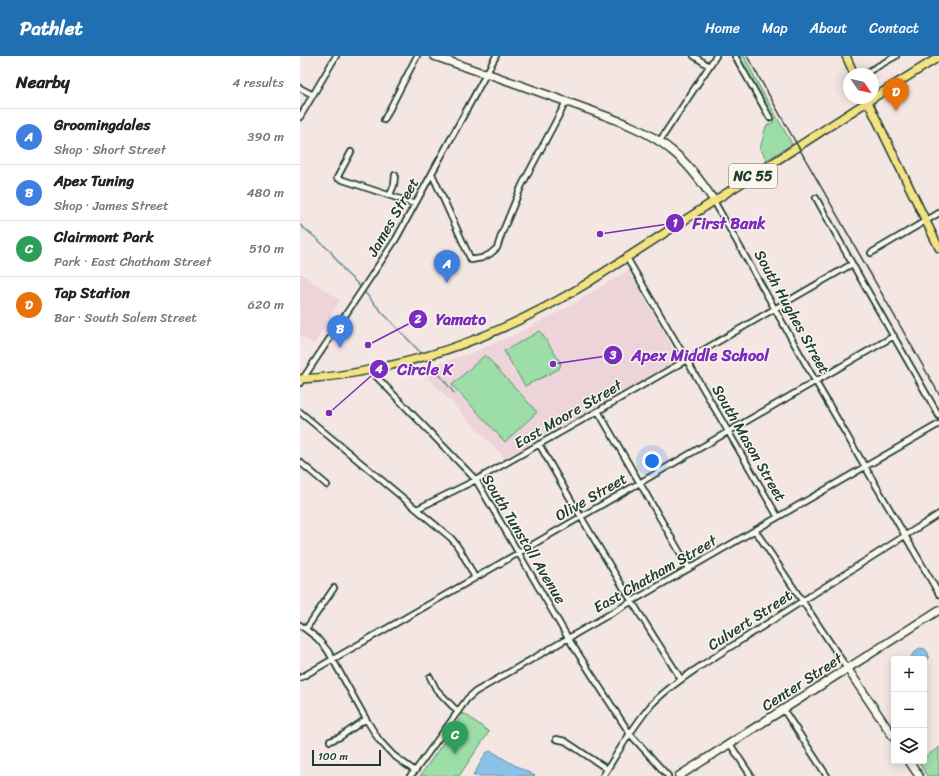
<!DOCTYPE html>
<meta charset="utf-8">
<style>
:root{--surface:#fff;--page:#f2f2f2;--text:#222;--muted:#767676;--line:#e0e0e0;--accent:#1f6fb2}
body{margin:0;font-family:Sriracha,sans-serif;background:var(--page);color:var(--text)}
.controls{position:absolute;right:12px;bottom:12px;display:grid;overflow:hidden;border-radius:4px;box-shadow:0 2px 10px #0003}
.controls button{width:36px;height:36px;display:grid;place-items:center;padding:0;border:0;border-bottom:1px solid var(--line);background:var(--surface);color:var(--text);font:20px sans-serif}
.compass{position:absolute;left:543px;top:12px;width:36px;height:36px;border-radius:50%;background:var(--surface);box-shadow:0 2px 10px #0003;rotate:124deg}
.scale{position:absolute;left:12px;bottom:10px;width:69px;box-sizing:border-box;padding-left:4px;border:2px solid #1f3d34;border-top:0;font-size:11px;line-height:14px;white-space:nowrap;color:#1f3d34;-webkit-text-stroke:3px #fbf7ec;paint-order:stroke}
.you{position:absolute;left:352px;top:405px;width:14px;height:14px;margin:-10px;border:3px solid #fff;border-radius:50%;background:#1a73e8;box-shadow:0 0 0 6px #1a73e833}
.badge{display:grid;place-items:center;width:26px;height:26px;border-radius:50%;background:var(--accent);color:#fff;font-size:13px;font-weight:700}
.pin{position:absolute;translate:-50% -33px;filter:drop-shadow(0 1px 2px #0008)}
.pin::after{content:'';position:absolute;top:21px;width:14px;height:12px;background:inherit;clip-path:polygon(0 0,100% 0,50% 100%)}
.list{margin:0;padding:0;list-style:none}
h2{display:flex;justify-content:space-between;align-items:center;height:52px;margin:0;padding:0 16px;font-size:17px}
h2 small{font-size:13px;font-weight:400;color:var(--muted)}
.list li{display:grid;grid-template-columns:26px 1fr auto;gap:12px;align-items:center;box-sizing:border-box;height:56px;padding:0 16px;border-top:1px solid var(--line)}
.list b{display:block;font-size:15px;white-space:nowrap}
.list p{margin:0;font-size:13px;white-space:nowrap;color:var(--muted)}
.list em{font-size:13px;font-style:normal;color:var(--muted)}
.icon{flex:none;width:22px;height:22px;fill:none;stroke:currentColor;stroke-width:2;stroke-linecap:round;stroke-linejoin:round}
.map{position:relative;flex:none;width:639px;height:720px;overflow:hidden}
header{display:flex;align-items:center;gap:24px;box-sizing:border-box;height:56px;padding:0 20px;background:var(--accent);color:#fff}
header strong{font-size:19px}
nav{display:flex;gap:22px;margin-inline-start:auto;font-size:14px}
main{display:flex}
aside{flex:1;background:var(--surface)}
.map>svg:first-child{display:block}
.built{fill:#ecd4d8}
.green{fill:#9cdda8;stroke:#5e8d6e}
.water{fill:#8bc1e9;stroke:#608ca1}
.lines{fill:none;stroke-linecap:round;stroke-linejoin:round}
.stream{stroke:#608ca1;stroke-width:1.5}
.street-casing{stroke:#1f3d34;stroke-width:8}
.secondary-casing{stroke:#1f3d34;stroke-width:10}
.primary-casing{stroke:#1f3d34;stroke-width:10}
.street{stroke:#fbf7ec;stroke-width:4.5}
.secondary{stroke:#fbf7ec;stroke-width:7}
.primary{stroke:#f5e382;stroke-width:7}
.rail{stroke:#1f3d34;stroke-width:1.5}
.labels{text-anchor:middle;dominant-baseline:central;stroke-width:3;stroke-linejoin:round;paint-order:stroke}
.shield{fill:#fbf7ec;stroke:#61756b;stroke-width:1}
.shield-label{font-size:14px;font-weight:bold;fill:#1f3d34}
.street-label{font-size:15px;fill:#1f3d34;stroke:#fbf7ec}
.leader{fill:none;stroke:#7b2cbf;stroke-width:1.5}
.callout-dot{fill:#7b2cbf;stroke:#fbf7ec;stroke-width:1.5}
.mark-label{font-size:12px;text-anchor:middle;font-weight:bold;fill:#fff}
.callout-label{font-size:16px;text-anchor:middle;font-weight:bold;fill:#7b2cbf;stroke:#fbf7ec;stroke-width:3;stroke-linejoin:round;paint-order:stroke}
</style>
<header>
<strong>Pathlet</strong>
<nav><a>Home</a><a>Map</a><a>About</a><a>Contact</a></nav>
</header>
<main>
<aside>
<h2>Nearby<small>4 results</small></h2>
<ul class="list">
<li><span class="badge" style="background:#3f7fe0">A</span><div><b>Groomingdales</b><p>Shop · Short Street</p></div><em>390 m</em></li>
<li><span class="badge" style="background:#3f7fe0">B</span><div><b>Apex Tuning</b><p>Shop · James Street</p></div><em>480 m</em></li>
<li><span class="badge" style="background:#2e9e5b">C</span><div><b>Clairmont Park</b><p>Park · East Chatham Street</p></div><em>510 m</em></li>
<li><span class="badge" style="background:#e8710a">D</span><div><b>Tap Station</b><p>Bar · South Salem Street</p></div><em>620 m</em></li>
</ul>
</aside>
<div class="map">
<svg width="639" height="720" viewBox="0 0 639 720">
<rect width="100%" height="100%" fill="#f4e7e3"/>
<filter id="ink" filterUnits="userSpaceOnUse"><feTurbulence type="fractalNoise" baseFrequency=".025" numOctaves="2"/><feDisplacementMap in="SourceGraphic" scale="8" xChannelSelector="R" yChannelSelector="G"/><feConvolveMatrix kernelMatrix="1 2 1 2 8 2 1 2 1" color-interpolation-filters="sRGB"/></filter>
<g filter="url(#ink)">
<!-- built -->
<path class="built" d="M 328,214 L 379,303 L 205,402 L 119,313 L 172,297 L 220,276 L 270,250 Z
M 0,217 L 40,244 L 14,288 L 0,280 Z"/>
<!-- green -->
<path class="green" d="M 437,0 L 444,0 L 458,28 L 492,88 L 467,104 L 460,93 L 466,70 L 474,66 Z
M 240,275 L 261,307 L 259,313 L 225,330 L 204,295 Z
M 185,299 L 237,356 L 205,386 L 152,329 Z
M 164,657 L 189,676 L 159,720 L 120,720 Z
M 639,691 L 639,720 L 627,720 L 619,706 L 624,705 L 624,702 Z"/>
<!-- water -->
<path class="water" d="M 619,592 L 625,593 C 628,596 630,599 627,604 L 624,605 L 624,603 L 612,603 L 611,601 L 612,599 Z
M 190,695 L 193,696 L 209,706 L 235,720 L 173,720 L 186,697 Z"/>
<g class="lines">
<!-- stream -->
<path class="stream" d="M 0,169 L 16,182 L 31,196 L 46,217 L 56,226 L 79,253 L 122,298
M 128,304 L 154,337"/>
<defs>
<path id="street" d="M 394,0 L 409,10
M 435,0 L 470,62
M 564,18 L 596,0
M 0,32 L 13,39
M 0,61 L 36,0
M 84,64 L 117,0
M 359,86 L 416,0
M 51,96 L 37,122 L 115,148
M 132,118 L 171,204 L 182,202 L 190,198 L 197,192 L 202,177 L 222,129 L 266,46
M 90,139 L 94,129 L 95,119
M 516,142 L 554,211 L 639,360
M 414,145 L 517,328 L 639,538
M 571,197 L 639,157
M 327,202 L 478,461
M 70,314 L 176,424 L 268,582 L 330,678 L 368,720
M 0,327 L 96,183 L 196,0
M 298,355 L 389,512
M 0,356 L 151,482 C 162,494 168,508 175,522
M 239,388 C 284,468 331,546 381,623
M 0,406 L 27,429
M 117,453 L 176,424 L 298,355 L 552,208
M 455,474 L 547,612
M 0,569 L 17,582 L 28,595 L 66,663 L 79,684 L 93,699 L 115,715
M 6,573 L 34,532
M 130,621 L 136,633 L 158,656
M 0,622 L 175,522 L 594,280
M 483,653 L 527,720
M 256,683 L 265,685 L 307,713
M 30,685 L 40,681 L 66,663
M 430,688 L 451,720
M 110,720 L 115,715 L 167,643 L 175,636 L 639,368
M 303,720 C 318,696 333,670 352,648 C 366,633 383,622 399,611 L 639,458"/>
<path id="secondary" d="M 134,0 L 180,16 L 186,17 C 219,29 251,40 284,52 C 314,63 346,73 371,94 C 389,108 402,126 414,145
M 547,612 L 594,682
M 609,705 L 619,720
M 379,720 L 639,554"/>
<path id="primary" d="M 546,0 L 554,18
M 566,42 L 639,192
M 573,42 L 639,1
M 0,323 C 26,322 52,318 78,312 C 153,297 220,268 286,228 L 573,42"/>
</defs>
<!-- street casing -->
<use href="#street" class="street-casing"/>
<!-- secondary casing -->
<use href="#secondary" class="secondary-casing"/>
<!-- primary casing -->
<use href="#primary" class="primary-casing"/>
<!-- street -->
<use href="#street" class="street"/>
<!-- secondary -->
<use href="#secondary" class="secondary"/>
<!-- primary -->
<use href="#primary" class="primary"/>
<!-- rail -->
<path class="rail" d="M 447,0 L 491,78 L 639,338"/>
</g>
</g>
<g class="labels">
<!-- shield labels -->
<rect class="shield" x="429" y="108" width="48" height="24" rx="3"/>
<g class="shield-label">
<text x="453" y="120">NC 55</text>
</g>
<!-- street labels -->
<g class="street-label">
<text transform="translate(93 161) rotate(-60)">James Street</text>
<text transform="translate(492 256) rotate(61)">South Hughes Street</text>
<text transform="translate(268 358) rotate(-30)">East Moore Street</text>
<text transform="translate(449 387) rotate(60)">South Mason Street</text>
<text transform="translate(291 441) rotate(-30)">Olive Street</text>
<text transform="translate(224 483) rotate(59)">South Tunstall Avenue</text>
<text transform="translate(355 518) rotate(-30)">East Chatham Street</text>
<text transform="translate(450 564) rotate(-33)">Culvert Street</text>
<text transform="translate(502 626) rotate(-33)">Center Street</text>
</g>
</g>
<!-- callouts -->
<path class="leader" d="M300 178L375 167M68 289L118 263M253 308L313 299M29 357L79 313"/>
<g class="callout-dot">
<circle cx="300" cy="178" r="4"/>
<circle cx="68" cy="289" r="4"/>
<circle cx="253" cy="308" r="4"/>
<circle cx="29" cy="357" r="4"/>
<circle cx="375" cy="167" r="10"/>
<circle cx="118" cy="263" r="10"/>
<circle cx="313" cy="299" r="10"/>
<circle cx="79" cy="313" r="10"/>
</g>
<g class="mark-label">
<text x="375" y="171">1</text>
<text x="118" y="267">2</text>
<text x="313" y="303">3</text>
<text x="79" y="317">4</text>
</g>
<g class="callout-label">
<text x="429" y="173">First Bank</text>
<text x="161" y="269">Yamato</text>
<text x="400" y="305">Apex Middle School</text>
<text x="125" y="319">Circle K</text>
</g>
</svg>
<div class="controls">
<button>+</button>
<button>−</button>
<button><svg class="icon" aria-label="layers" viewBox="0 0 24 24"><path d="M12 4l9 5-9 5-9-5zM3 14l9 5 9-5"/></svg></button>
</div>
<svg class="compass" viewBox="-18 -18 36 36"><path d="M0-13l5 13h-10z" fill="#e53935"/><path d="M0 13l5-13h-10z" fill="#767676"/></svg>
<div class="scale">100 m</div>
<div class="you"></div>
<div class="pin badge" style="left:147px;top:227px;background:#3f7fe0">A</div>
<div class="pin badge" style="left:40px;top:292px;background:#3f7fe0">B</div>
<div class="pin badge" style="left:155px;top:698px;background:#2e9e5b">C</div>
<div class="pin badge" style="left:596px;top:55px;background:#e8710a">D</div>
</div>
</main>
